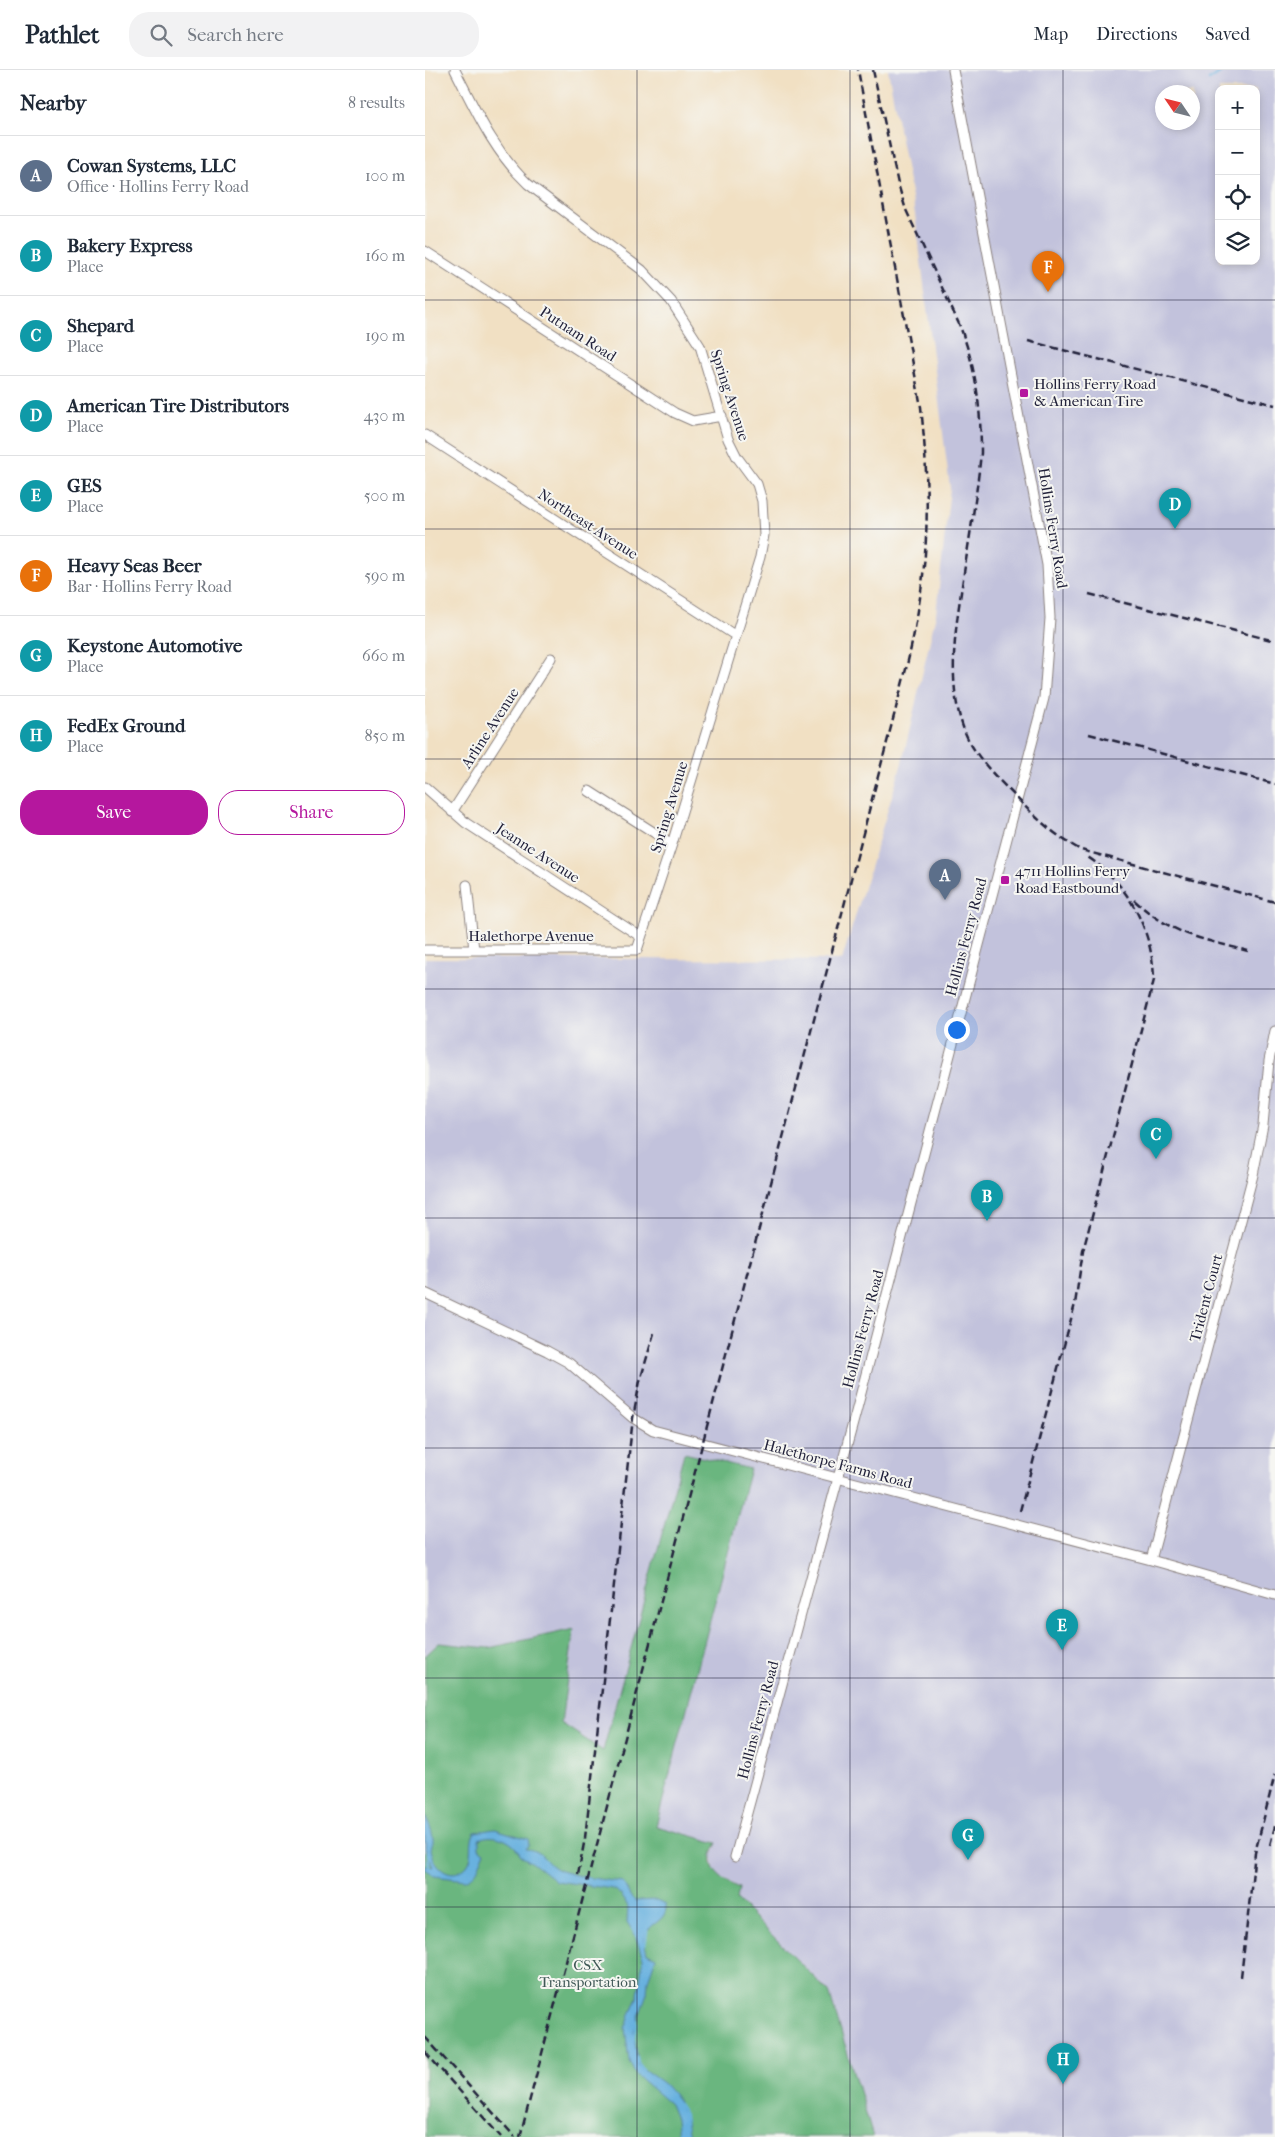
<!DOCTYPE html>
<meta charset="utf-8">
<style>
:root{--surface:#fff;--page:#f2f2f3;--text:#1f2937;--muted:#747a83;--line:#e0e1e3;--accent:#b5179e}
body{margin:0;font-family:"IM FELL French Canon",serif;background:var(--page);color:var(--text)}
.controls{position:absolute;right:15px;top:15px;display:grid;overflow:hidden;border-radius:10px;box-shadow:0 2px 8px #0003}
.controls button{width:45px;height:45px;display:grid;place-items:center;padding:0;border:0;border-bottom:1px solid var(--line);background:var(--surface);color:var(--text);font:25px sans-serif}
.compass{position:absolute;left:730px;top:15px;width:45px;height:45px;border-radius:50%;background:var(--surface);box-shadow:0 2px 8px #0003;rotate:305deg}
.you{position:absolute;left:531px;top:959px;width:18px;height:18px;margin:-12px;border:4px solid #fff;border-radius:50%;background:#1a73e8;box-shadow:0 0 0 8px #1a73e833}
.badge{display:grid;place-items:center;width:32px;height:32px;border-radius:50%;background:var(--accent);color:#fff;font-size:16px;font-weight:700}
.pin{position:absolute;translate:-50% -41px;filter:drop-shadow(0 1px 2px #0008)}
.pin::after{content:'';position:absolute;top:26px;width:18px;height:15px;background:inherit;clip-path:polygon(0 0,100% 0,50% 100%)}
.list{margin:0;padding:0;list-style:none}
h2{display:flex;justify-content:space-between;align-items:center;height:65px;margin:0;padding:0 20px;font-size:21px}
h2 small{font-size:16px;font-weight:400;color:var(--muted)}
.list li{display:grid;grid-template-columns:32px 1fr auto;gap:15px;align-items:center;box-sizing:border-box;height:80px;padding:0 20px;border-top:1px solid var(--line)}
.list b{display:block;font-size:19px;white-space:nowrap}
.list p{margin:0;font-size:16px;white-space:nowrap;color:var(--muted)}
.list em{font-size:16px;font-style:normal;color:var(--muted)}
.actions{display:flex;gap:10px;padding:15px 20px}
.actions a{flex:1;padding:11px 0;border:1px solid var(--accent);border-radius:20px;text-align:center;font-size:18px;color:var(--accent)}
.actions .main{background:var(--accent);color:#fff}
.icon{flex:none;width:28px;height:28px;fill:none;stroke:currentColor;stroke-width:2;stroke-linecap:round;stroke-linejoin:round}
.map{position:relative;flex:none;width:850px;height:2067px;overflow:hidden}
header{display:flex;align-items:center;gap:30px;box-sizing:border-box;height:70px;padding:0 25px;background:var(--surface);border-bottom:1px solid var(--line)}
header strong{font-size:24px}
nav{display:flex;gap:28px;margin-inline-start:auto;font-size:18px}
.search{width:350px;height:45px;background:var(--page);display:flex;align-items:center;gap:12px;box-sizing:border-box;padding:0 18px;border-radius:20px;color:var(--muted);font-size:19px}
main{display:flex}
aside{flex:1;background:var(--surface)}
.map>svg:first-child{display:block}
.industrial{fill:#c2c2dc;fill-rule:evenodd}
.forest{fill:#6bb67f;stroke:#466c5d}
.water{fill:#67b1df;stroke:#446a8d}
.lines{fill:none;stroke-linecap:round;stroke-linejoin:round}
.stream{stroke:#67b1df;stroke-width:2.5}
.minor-casing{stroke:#8a817f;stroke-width:11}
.minor{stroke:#fff;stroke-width:9}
.rail{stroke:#22223b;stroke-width:2.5;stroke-dasharray:8 4;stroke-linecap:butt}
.grid{fill:none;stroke:#22223b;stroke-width:1;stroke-opacity:0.55}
.poi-dot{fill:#b5179e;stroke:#f6f6f2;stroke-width:2}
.labels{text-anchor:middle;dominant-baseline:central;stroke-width:4;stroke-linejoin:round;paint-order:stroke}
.street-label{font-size:15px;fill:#22223b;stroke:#f6f6f2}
.poi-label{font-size:15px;fill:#22223b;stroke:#f6f6f2;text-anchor:start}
.park-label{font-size:15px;fill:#3f5856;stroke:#f6f6f2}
</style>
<header>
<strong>Pathlet</strong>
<div class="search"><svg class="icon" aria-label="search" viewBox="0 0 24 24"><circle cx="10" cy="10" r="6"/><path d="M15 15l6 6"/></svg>Search here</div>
<nav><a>Map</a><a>Directions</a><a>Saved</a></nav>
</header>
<main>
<aside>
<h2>Nearby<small>8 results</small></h2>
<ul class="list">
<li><span class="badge" style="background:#5c6f8a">A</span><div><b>Cowan Systems, LLC</b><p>Office · Hollins Ferry Road</p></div><em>100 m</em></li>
<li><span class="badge" style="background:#0f9aa8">B</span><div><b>Bakery Express</b><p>Place</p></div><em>160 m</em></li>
<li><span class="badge" style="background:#0f9aa8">C</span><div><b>Shepard</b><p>Place</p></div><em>190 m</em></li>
<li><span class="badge" style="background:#0f9aa8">D</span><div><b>American Tire Distributors</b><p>Place</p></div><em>430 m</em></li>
<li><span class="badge" style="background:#0f9aa8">E</span><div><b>GES</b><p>Place</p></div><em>500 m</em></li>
<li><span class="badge" style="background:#e8710a">F</span><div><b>Heavy Seas Beer</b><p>Bar · Hollins Ferry Road</p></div><em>590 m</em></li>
<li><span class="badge" style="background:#0f9aa8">G</span><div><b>Keystone Automotive</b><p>Place</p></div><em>660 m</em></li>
<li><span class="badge" style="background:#0f9aa8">H</span><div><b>FedEx Ground</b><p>Place</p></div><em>850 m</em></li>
</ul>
<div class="actions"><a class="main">Save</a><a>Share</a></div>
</aside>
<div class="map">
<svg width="850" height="2067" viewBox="0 0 850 2067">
<rect width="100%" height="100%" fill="#f6f6f2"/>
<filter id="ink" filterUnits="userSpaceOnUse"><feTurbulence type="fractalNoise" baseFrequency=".02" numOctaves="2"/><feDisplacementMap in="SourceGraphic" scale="10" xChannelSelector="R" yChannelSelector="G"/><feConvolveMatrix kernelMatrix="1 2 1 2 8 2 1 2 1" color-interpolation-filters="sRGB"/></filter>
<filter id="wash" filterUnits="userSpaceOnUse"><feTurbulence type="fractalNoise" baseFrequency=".0096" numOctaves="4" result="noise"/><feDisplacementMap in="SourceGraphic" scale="20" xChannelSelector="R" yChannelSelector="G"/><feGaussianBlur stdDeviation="1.12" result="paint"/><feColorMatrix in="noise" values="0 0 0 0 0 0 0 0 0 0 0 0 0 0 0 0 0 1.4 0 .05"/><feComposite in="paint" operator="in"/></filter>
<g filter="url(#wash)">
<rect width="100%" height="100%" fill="#f1e0c3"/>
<!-- industrial -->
<path class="industrial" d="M 463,0 L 850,0 L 850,2067 L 448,2067 L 404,1922 L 312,1830 L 314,1818 L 294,1807 L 289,1800 L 287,1786 L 292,1773 L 231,1756 L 324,1400 L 259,1383 L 178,1681 L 136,1653 L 148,1559 L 64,1578 L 14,1573 L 0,1586 L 0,888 L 417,890 L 477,693 L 511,544 L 525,418 L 490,144 ZM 794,19 L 831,19 L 831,191 L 794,191 ZM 738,22 L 768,22 L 768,52 L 738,52 Z"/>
<!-- forest -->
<path class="forest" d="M 259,1383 L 325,1399 L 231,1756 L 292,1773 C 278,1797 294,1809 314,1818 L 312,1830 L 404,1922 L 448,2067 L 0,2067 L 0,1586 L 14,1573 L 64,1578 L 149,1559 L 136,1653 L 178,1681 Z"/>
<!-- water -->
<path class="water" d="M 0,1746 C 3,1752 9,1765 8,1772 C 7,1776 5,1778 7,1783 C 11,1799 28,1811 42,1796 C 50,1786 43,1772 50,1762 L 70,1759 L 103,1769 L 104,1775 L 101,1779 C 121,1781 119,1795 136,1801 C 155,1807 178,1810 198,1812 L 205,1826 L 210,1831 L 231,1830 L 241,1834 C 243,1858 211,1850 222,1883 L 231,1887 L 223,1910 L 222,1923 L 209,1961 L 213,1995 L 239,2014 L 253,2030 L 261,2051 L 264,2067 L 253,2067 L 251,2049 L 245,2034 L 210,2004 L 204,1991 L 200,1958 L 213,1925 L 218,1888 L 210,1865 L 202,1852 L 203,1837 L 200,1831 L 196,1825 L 188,1819 L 131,1811 L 108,1793 L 96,1786 C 90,1771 69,1762 54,1769 L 54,1778 L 60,1782 L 59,1784 L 52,1800 L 46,1807 L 40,1810 L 9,1806 L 0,1797 L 1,1795 L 9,1797 L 0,1778 Z"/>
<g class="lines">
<!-- stream -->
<path class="stream" d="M 784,10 L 799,0
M 3,1780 L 4,1796 L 7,1798
M 220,1875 L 222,1861
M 209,1974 L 212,1950
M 212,1987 L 213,1993 L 218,1999
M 254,2034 L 258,2040 L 262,2067"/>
</g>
</g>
<g filter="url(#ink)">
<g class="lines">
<defs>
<path id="minor" d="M 0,181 L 250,343 L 268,351 L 297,346
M 0,365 L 311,566
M 0,717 L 41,753 L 216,867
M 164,721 L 247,774
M 27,742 L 126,588
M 42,815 L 49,880
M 0,880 L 212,880 L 247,774 L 335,487 L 339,465 L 337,431 L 332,414 L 312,387 L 303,369 L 275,276 L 246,231 L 217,200 L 103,114 C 69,82 51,41 30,0
M 0,1223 L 122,1281 L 144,1293 L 208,1348 L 228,1360 L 726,1490 L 850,1525
M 726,1490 L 828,1105 L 838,1055 L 844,991 L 850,961
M 310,1787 L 431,1342 L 619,628 L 625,548 L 622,495 L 528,0"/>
</defs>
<!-- minor casing -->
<use href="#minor" class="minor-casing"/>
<!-- minor -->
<use href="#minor" class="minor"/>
<!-- rail -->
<path class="rail" d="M 448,0 L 473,114 L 481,140 L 534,254 C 551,296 556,338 556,383 C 552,421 546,459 540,496 C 532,551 518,617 543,669 C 554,690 570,706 586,722 C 608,745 628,765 656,780 L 850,832
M 603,271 L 850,335
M 664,524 L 850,571
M 664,664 L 850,714
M 709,830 C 747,865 774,868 823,881
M 595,1441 L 650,1234 L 658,1181 L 729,910 C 728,861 703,812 661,786
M 845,1775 L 850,1756
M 153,1805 L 160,1768 L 208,1348 L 215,1311 L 229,1263
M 816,1907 L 830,1783 L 850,1704
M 0,1967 L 90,2067
M 0,1982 L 76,2067
M 95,2067 L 471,638 C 480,604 489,569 494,534 C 505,468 503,403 496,337 L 433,0"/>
</g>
</g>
<!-- grid -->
<path class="grid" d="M 212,0 L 212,2067M 425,0 L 425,2067M 638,0 L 638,2067M 0,230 L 850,230M 0,459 L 850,459M 0,689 L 850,689M 0,919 L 850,919M 0,1148 L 850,1148M 0,1378 L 850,1378M 0,1608 L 850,1608M 0,1837 L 850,1837"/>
<!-- markers -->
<g class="poi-dot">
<rect x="594" y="318" width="10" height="10" rx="2.5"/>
<rect x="575" y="805" width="10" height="10" rx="2.5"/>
</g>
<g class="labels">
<!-- street labels -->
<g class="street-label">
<text transform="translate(153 264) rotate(33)">Putnam Road</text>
<text transform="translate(305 325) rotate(72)">Spring Avenue</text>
<text transform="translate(163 454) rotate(33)">Northeast Avenue</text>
<text transform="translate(628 458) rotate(81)">Hollins Ferry Road</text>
<text transform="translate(65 658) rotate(-57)">Arline Avenue</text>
<text transform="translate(244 737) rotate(-73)">Spring Avenue</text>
<text transform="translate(113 783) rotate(33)">Jeanne Avenue</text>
<text x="106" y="866">Halethorpe Avenue</text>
<text transform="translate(541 867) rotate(-75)">Hollins Ferry Road</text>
<text transform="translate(781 1228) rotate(-75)">Trident Court</text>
<text transform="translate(438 1259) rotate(-75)">Hollins Ferry Road</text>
<text transform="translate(413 1394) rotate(15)">Halethorpe Farms Road</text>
<text transform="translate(333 1650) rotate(-75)">Hollins Ferry Road</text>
</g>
<!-- poi labels -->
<g class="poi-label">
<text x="609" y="314">Hollins Ferry Road<tspan x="609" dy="17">&amp; American Tire</tspan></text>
<text x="590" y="801">4711 Hollins Ferry<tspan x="590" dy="17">Road Eastbound</tspan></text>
</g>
<!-- park labels -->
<g class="park-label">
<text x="163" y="1895">CSX<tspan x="163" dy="17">Transportation</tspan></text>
</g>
</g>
</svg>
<div class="controls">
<button>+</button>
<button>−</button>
<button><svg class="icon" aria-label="locate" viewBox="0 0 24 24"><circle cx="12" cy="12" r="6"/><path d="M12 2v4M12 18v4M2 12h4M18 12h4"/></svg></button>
<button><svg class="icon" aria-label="layers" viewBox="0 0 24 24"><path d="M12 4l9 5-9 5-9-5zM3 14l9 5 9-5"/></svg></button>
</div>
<svg class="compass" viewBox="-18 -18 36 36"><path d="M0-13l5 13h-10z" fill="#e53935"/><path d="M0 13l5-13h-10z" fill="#747a83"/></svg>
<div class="you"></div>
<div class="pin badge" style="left:520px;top:830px;background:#5c6f8a">A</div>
<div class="pin badge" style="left:562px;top:1151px;background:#0f9aa8">B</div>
<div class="pin badge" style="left:731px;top:1089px;background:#0f9aa8">C</div>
<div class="pin badge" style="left:750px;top:459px;background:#0f9aa8">D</div>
<div class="pin badge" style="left:637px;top:1580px;background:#0f9aa8">E</div>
<div class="pin badge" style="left:623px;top:222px;background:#e8710a">F</div>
<div class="pin badge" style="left:543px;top:1790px;background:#0f9aa8">G</div>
<div class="pin badge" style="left:638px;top:2014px;background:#0f9aa8">H</div>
</div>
</main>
